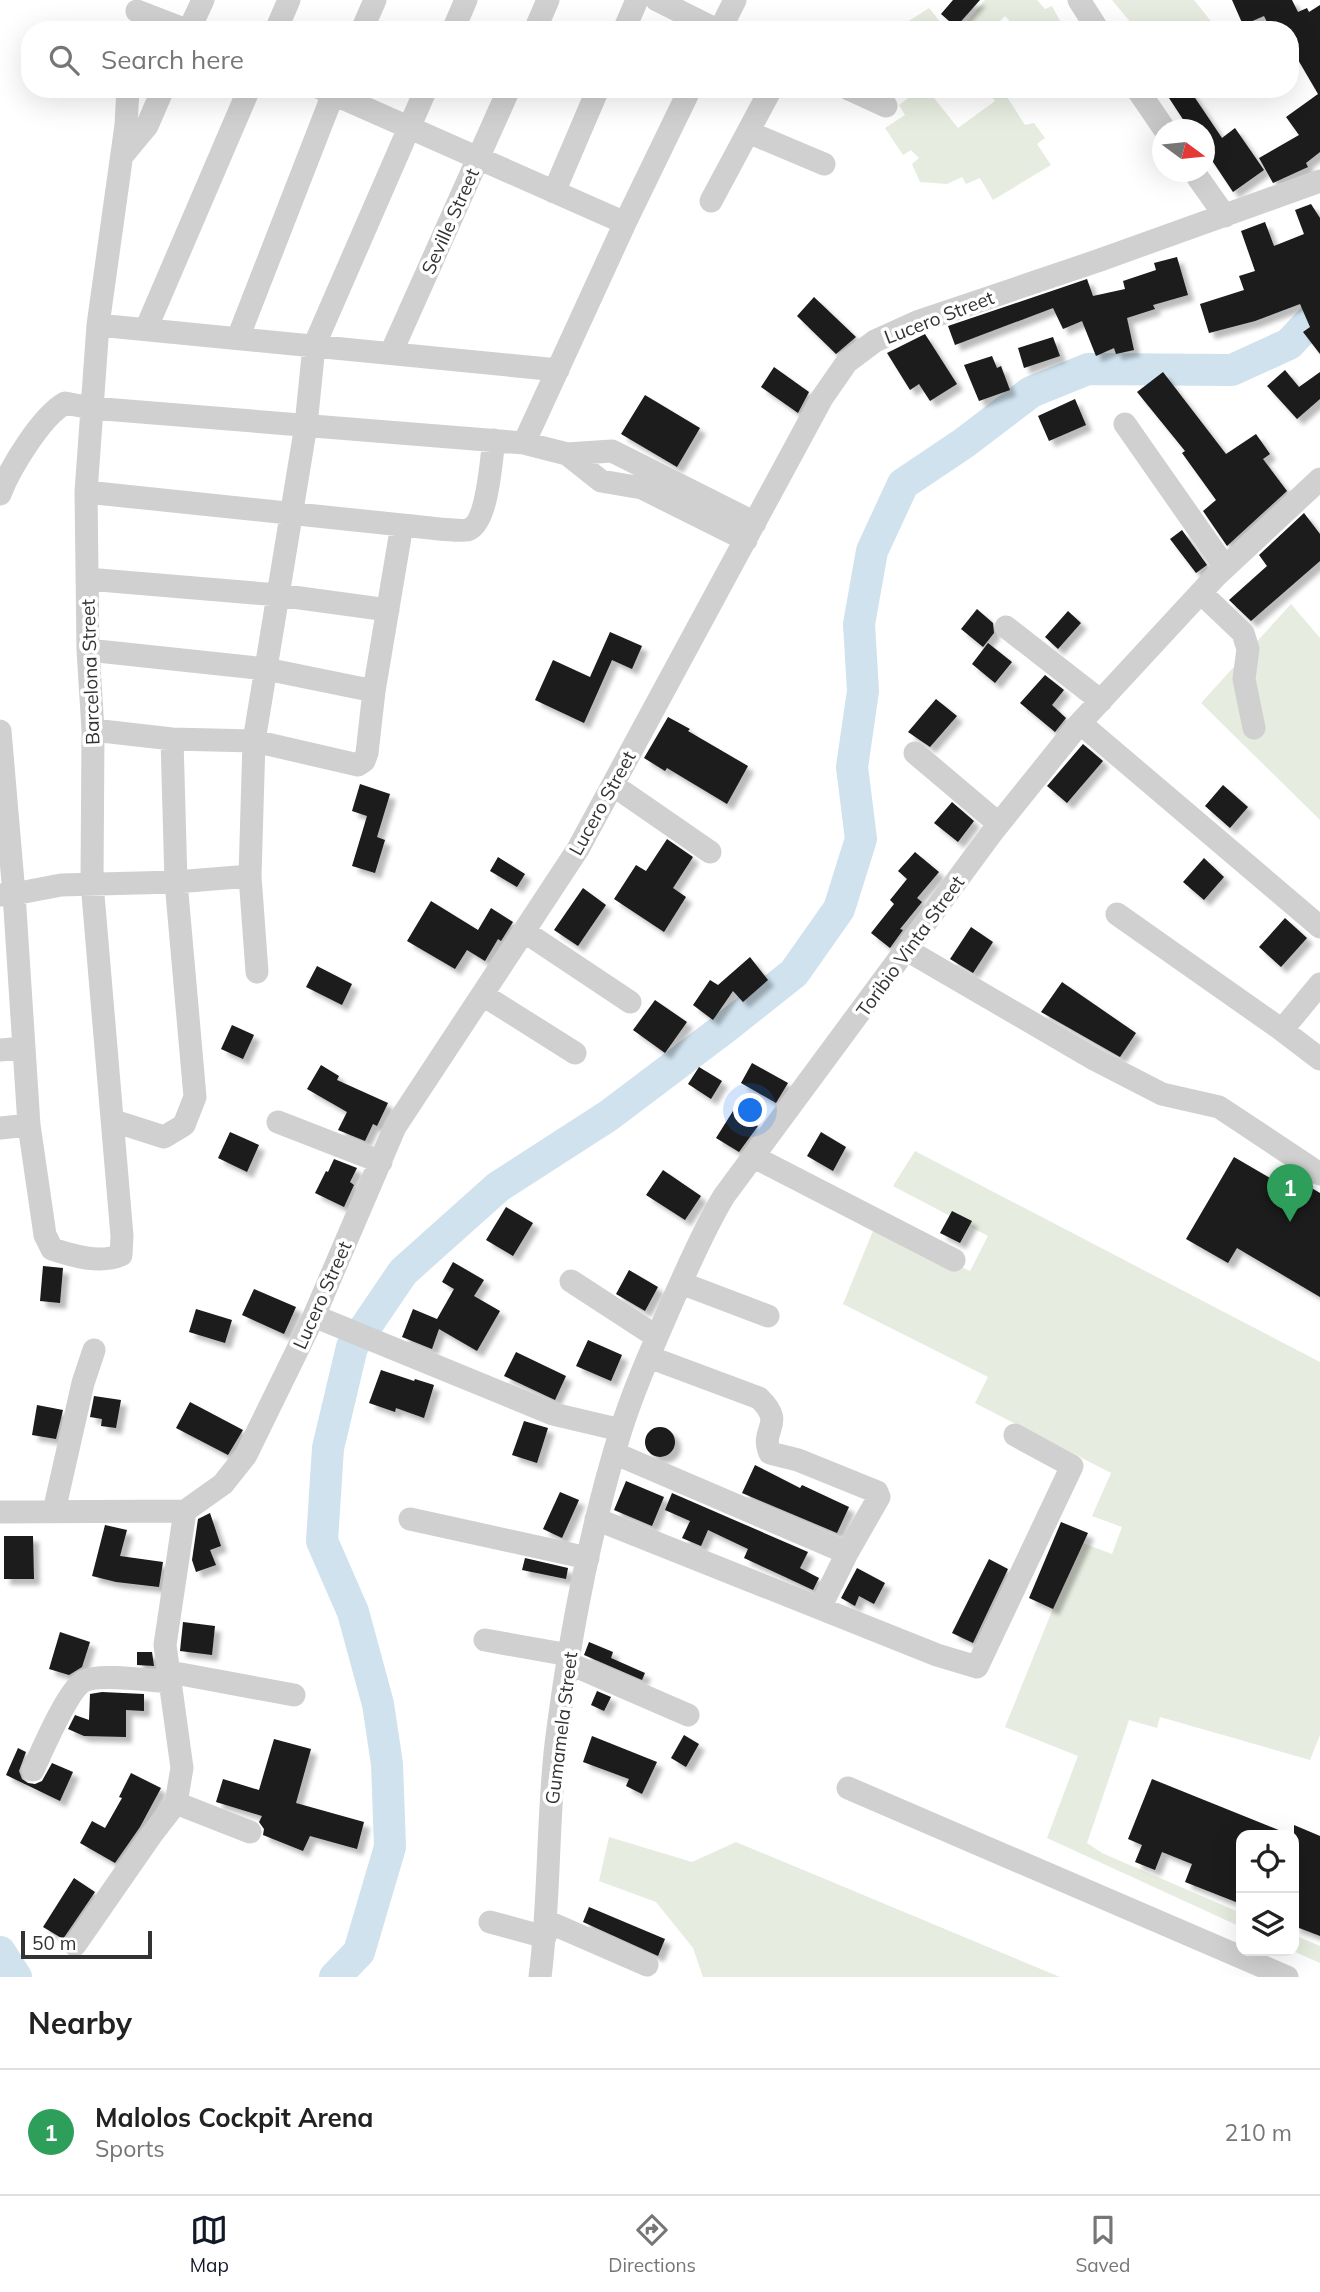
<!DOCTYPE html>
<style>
:root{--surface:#fff;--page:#f2f2f2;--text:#222;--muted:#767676;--line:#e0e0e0;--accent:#111827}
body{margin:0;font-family:Mulish,sans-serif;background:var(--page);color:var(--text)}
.controls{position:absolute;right:21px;bottom:21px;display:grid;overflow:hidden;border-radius:14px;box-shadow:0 7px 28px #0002}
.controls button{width:63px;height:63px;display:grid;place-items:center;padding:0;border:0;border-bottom:2px solid var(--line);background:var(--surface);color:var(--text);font:35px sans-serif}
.compass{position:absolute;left:1152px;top:119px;width:63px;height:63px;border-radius:50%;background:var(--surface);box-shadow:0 7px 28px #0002;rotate:105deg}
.scale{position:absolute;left:21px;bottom:18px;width:131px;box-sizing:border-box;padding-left:7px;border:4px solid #333;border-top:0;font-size:19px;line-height:24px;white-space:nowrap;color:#333;-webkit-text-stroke:5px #fff;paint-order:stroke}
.you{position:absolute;left:751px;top:1111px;width:24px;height:24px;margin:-18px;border:5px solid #fff;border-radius:50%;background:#1a73e8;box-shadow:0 0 0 10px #1a73e833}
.badge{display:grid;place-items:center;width:46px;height:46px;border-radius:50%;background:var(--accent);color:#fff;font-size:23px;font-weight:700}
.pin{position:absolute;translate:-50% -58px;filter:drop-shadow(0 2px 4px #0008)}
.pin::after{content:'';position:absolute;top:37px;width:24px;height:21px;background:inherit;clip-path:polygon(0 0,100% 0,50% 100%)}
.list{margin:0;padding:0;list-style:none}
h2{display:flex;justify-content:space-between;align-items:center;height:91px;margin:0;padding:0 28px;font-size:30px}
h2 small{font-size:23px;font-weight:400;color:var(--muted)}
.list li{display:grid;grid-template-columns:46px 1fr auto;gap:21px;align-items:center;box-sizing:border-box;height:126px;padding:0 28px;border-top:2px solid var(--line)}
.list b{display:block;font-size:26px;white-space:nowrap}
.list p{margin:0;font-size:23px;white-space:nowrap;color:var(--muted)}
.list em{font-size:23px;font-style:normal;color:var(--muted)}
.icon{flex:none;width:38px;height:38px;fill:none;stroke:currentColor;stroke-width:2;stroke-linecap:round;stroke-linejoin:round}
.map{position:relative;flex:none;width:1320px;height:1977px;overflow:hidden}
.search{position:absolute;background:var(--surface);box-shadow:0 7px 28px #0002;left:21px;right:21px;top:21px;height:77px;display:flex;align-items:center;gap:18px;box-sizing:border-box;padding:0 24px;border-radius:28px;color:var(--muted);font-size:26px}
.sheet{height:217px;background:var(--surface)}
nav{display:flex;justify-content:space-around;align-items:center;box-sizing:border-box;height:98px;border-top:2px solid var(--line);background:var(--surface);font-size:19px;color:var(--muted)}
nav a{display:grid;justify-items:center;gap:4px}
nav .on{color:var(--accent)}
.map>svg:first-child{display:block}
.green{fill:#e6ecdf}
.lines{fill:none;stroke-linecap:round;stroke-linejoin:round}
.river{stroke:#cfe2ee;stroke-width:32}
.building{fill:#1a1a1a;filter:url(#shadow)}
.minor{stroke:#d0d0d0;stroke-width:23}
.labels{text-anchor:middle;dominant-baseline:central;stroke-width:7;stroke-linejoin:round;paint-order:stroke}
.street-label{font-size:19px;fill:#333;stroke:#fff}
</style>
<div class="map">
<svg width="1320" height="1977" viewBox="0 0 1320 1977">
<defs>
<filter id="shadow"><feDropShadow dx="6" dy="6" stdDeviation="2" flood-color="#0004"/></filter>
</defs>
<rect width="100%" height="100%" fill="#fff"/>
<!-- green -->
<path class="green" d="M 985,0 L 1037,0 L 1045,9 L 1052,6 L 1064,28 L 1018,30 L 1005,16 L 991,30 L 960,30 Z
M 1112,0 L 1194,0 L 1218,30 L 1137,30 Z
M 929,8 L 947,30 L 895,30 Z
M 908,89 L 945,89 L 934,98 L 958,128 L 995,101 L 986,89 L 1016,89 L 1007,97 L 1025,125 L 1034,123 L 1045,138 L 1037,144 L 1051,165 L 993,200 L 980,178 L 966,184 L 962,177 L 947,184 L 920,182 L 912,164 L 919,158 L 911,150 L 903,155 L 885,128 L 905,115 L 899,105 L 912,95 Z
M 1291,604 L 1320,638 L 1320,820 L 1201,703 Z
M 915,1151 L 1320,1362 L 1320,1735 L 1310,1760 L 1160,1717 L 1157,1728 L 1129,1720 L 1087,1843 L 1102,1853 L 1241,1913 L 1241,1927 L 1047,1838 L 1078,1756 L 1005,1727 L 1080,1542 L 1112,1554 L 1122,1527 L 1092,1516 L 1111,1473 L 975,1403 L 988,1377 L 843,1304 L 875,1226 L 970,1271 L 988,1236 L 893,1186 Z
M 609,1837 L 692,1862 L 736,1842 L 1060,1977 L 703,1977 L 693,1948 L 656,1902 L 599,1881 Z
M 1294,1935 L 1320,1946 L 1320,1963 L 1293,1951 Z"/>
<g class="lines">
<!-- river -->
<path class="river" d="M 0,1952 L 16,1977
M 335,1977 L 359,1952 L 390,1847 L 387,1764 L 378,1704 L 353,1612 L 322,1541 L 328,1448 L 352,1347 L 403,1272 L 498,1187 L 608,1116 L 726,1027 L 794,973 L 839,909 L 861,839 L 852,767 L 863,691 L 859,624 L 872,551 L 903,484 L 964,443 L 1031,392 L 1088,369 L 1232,370 L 1289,344 L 1320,311"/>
</g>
<!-- building -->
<path class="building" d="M 953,0 L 980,0 L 956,27 L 941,14 Z
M 1232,0 L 1292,0 L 1298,12 L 1307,8 L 1309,12 L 1320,5 L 1320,152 L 1306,163 L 1308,167 L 1273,183 L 1259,158 L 1299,135 L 1286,117 L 1318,94 L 1290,46 L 1290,30 L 1271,30 L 1264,16 L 1243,25 Z
M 1182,89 L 1189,89 L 1222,138 L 1235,128 L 1264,170 L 1233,192 L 1205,150 L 1205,130 L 1190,130 L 1169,98 Z
M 1311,204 L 1320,218 L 1320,354 L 1303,332 L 1310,327 L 1300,304 L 1255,321 L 1209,333 L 1200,304 L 1244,290 L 1239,276 L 1255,271 L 1241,231 L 1265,222 L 1274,246 L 1304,234 L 1295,210 Z
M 1177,257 L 1188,295 L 1153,305 L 1155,309 L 1127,318 L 1134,350 L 1116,354 L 1114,348 L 1096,356 L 1082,321 L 1063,329 L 1053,308 L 955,345 L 948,326 L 1087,279 L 1093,296 L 1125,289 L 1123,281 L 1156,270 L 1154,263 Z
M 814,297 L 856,337 L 836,354 L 797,316 Z
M 925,334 L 957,384 L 930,401 L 919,384 L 910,390 L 887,353 Z
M 1053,337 L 1060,356 L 1024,368 L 1018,348 Z
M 992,356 L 997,368 L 1001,366 L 1010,390 L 979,401 L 964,365 Z
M 774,367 L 809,392 L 798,413 L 761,387 Z
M 1285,370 L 1299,387 L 1320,372 L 1320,399 L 1297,419 L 1267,386 Z
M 1163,372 L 1226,454 L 1256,434 L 1270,454 L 1263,459 L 1287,491 L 1227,546 L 1203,511 L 1216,500 L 1182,453 L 1185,451 L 1137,392 Z
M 645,395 L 700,428 L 677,467 L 621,434 Z
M 1075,399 L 1086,425 L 1049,441 L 1038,416 Z
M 1304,513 L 1320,534 L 1320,561 L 1251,621 L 1229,600 L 1267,566 L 1259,555 Z
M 1182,530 L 1207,565 L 1196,573 L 1170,539 Z
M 977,609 L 993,623 L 994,633 L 983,647 L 961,629 Z
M 1068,611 L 1081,623 L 1058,649 L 1045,637 Z
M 610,632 L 642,646 L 632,669 L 612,660 L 584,723 L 535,700 L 553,660 L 590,677 Z
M 988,643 L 1012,662 L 995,683 L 972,664 Z
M 1045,675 L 1064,690 L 1052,705 L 1066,718 L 1055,732 L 1020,703 Z
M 936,699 L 957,716 L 930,747 L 908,732 Z
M 668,717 L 690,729 L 688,731 L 748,766 L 727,804 L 667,768 L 665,771 L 644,758 Z
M 1083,744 L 1103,761 L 1067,803 L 1047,786 Z
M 360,784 L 390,794 L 377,837 L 385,840 L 375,873 L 352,866 L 367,816 L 352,811 Z
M 1223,785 L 1248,807 L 1230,828 L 1205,806 Z
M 952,802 L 974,821 L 958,842 L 934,823 Z
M 667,839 L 693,857 L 673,888 L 686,897 L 664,932 L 614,899 L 636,865 L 646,871 Z
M 915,852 L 939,872 L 917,898 L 922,902 L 900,929 L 903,930 L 890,948 L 871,933 L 894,904 L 890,900 L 907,879 L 898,871 Z
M 498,857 L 525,874 L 517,887 L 490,871 Z
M 1204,858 L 1224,877 L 1204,900 L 1183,882 Z
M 583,888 L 606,905 L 578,946 L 554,930 Z
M 431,901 L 478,930 L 491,908 L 513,922 L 501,941 L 498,939 L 485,961 L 467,950 L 455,969 L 407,941 Z
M 1285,918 L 1307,938 L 1281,967 L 1259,947 Z
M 971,927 L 993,942 L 973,973 L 950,959 Z
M 750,957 L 768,980 L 743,1002 L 733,991 L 713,1020 L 693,1005 L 710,980 L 718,985 Z
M 317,966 L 352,984 L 342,1005 L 306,987 Z
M 1062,982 L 1136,1033 L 1120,1057 L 1041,1012 Z
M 655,1000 L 687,1022 L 665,1053 L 633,1030 Z
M 232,1025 L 254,1035 L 243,1059 L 221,1049 Z
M 752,1063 L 788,1083 L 776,1103 L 741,1083 Z
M 321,1065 L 339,1076 L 337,1080 L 388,1103 L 377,1126 L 373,1124 L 365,1141 L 338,1130 L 347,1112 L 307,1089 Z
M 699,1067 L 722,1081 L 711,1099 L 688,1084 Z
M 733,1111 L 758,1126 L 739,1152 L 716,1138 Z
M 230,1132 L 259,1145 L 247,1172 L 218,1158 Z
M 821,1132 L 846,1147 L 833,1171 L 807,1156 Z
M 1234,1157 L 1282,1185 L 1288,1174 L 1320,1193 L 1320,1297 L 1237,1248 L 1228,1263 L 1186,1239 Z
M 334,1159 L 357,1168 L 350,1182 L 354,1185 L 344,1207 L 315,1193 L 326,1171 L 328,1172 Z
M 663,1170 L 701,1196 L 685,1220 L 646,1195 Z
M 506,1207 L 533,1223 L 513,1256 L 486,1240 Z
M 952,1211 L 972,1221 L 960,1243 L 940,1233 Z
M 453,1262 L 484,1280 L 474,1296 L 500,1311 L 477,1351 L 439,1329 L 432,1349 L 402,1337 L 413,1309 L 437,1319 L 454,1289 L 442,1282 Z
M 43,1266 L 63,1268 L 60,1303 L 40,1301 Z
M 629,1270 L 658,1287 L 645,1311 L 616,1294 Z
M 254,1289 L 296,1307 L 284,1334 L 242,1315 Z
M 196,1309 L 232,1320 L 225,1343 L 189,1332 Z
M 588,1340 L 622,1355 L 611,1381 L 576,1366 Z
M 516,1352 L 566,1376 L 555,1400 L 504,1376 Z
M 381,1370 L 414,1381 L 415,1379 L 434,1385 L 424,1418 L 396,1408 L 395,1412 L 369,1403 Z
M 94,1396 L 121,1400 L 116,1428 L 101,1426 L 102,1419 L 90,1417 Z
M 190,1402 L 243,1430 L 228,1455 L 176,1428 Z
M 37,1405 L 63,1410 L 56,1439 L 32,1435 Z
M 524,1421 L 548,1428 L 537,1463 L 512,1455 Z
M645 1442a15 15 0 1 1 30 0a15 15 0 1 1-30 0Z
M 755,1465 L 800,1488 L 802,1485 L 849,1507 L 837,1533 L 742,1493 Z
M 626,1481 L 664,1497 L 652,1526 L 614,1510 Z
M 560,1492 L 579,1500 L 562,1538 L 543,1529 Z
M 672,1493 L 808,1552 L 800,1568 L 819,1578 L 813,1590 L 744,1558 L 748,1549 L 708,1530 L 701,1546 L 682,1538 L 690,1521 L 665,1510 Z
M 210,1513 L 221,1546 L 210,1550 L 216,1565 L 196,1572 L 192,1560 L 198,1519 Z
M 1061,1522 L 1088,1533 L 1053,1609 L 1029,1598 Z
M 105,1525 L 127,1530 L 120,1556 L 163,1562 L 159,1587 L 116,1582 L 92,1576 Z
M 4,1536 L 33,1536 L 34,1579 L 4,1579 Z
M 525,1558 L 568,1568 L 566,1579 L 522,1570 Z
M 989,1559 L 1008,1569 L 973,1643 L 952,1633 Z
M 857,1568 L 885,1583 L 874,1604 L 859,1596 L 855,1606 L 841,1598 Z
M 183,1622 L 215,1626 L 212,1655 L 180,1651 Z
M 60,1632 L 90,1642 L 82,1667 L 69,1675 L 49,1669 Z
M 589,1642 L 613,1652 L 611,1658 L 645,1673 L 642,1680 L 584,1655 Z
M 137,1652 L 152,1652 L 154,1666 L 137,1665 Z
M 597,1691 L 611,1697 L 604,1711 L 591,1705 Z
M 102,1692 L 144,1694 L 144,1711 L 126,1710 L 126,1737 L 84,1736 L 68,1729 L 75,1715 L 89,1720 L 90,1694 Z
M 684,1735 L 699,1744 L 686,1767 L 671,1758 Z
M 592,1736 L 657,1762 L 642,1794 L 626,1786 L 629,1779 L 583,1762 Z
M 274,1739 L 311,1749 L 296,1803 L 364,1822 L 357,1849 L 310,1836 L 303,1851 L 263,1835 L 264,1829 L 259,1822 L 262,1816 L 216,1802 L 223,1779 L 259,1790 Z
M 18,1748 L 26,1752 L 19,1771 L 22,1779 L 28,1783 L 35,1784 L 42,1781 L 52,1763 L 73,1772 L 60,1801 L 6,1775 Z
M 131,1773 L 161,1788 L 140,1827 L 115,1863 L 80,1843 L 92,1821 L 105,1828 L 122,1798 L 119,1797 Z
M 1152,1779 L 1291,1835 L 1241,1835 L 1241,1904 L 1185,1882 L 1192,1864 L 1162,1852 L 1155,1870 L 1135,1862 L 1142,1845 L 1128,1839 Z
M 1294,1825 L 1320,1836 L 1320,1936 L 1294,1926 Z
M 74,1878 L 95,1892 L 63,1939 L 43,1927 Z
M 589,1907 L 665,1939 L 658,1956 L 583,1922 Z"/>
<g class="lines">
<!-- minor -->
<path class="minor" d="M 657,0 L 717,30
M 1079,0 L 1098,30
M 137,11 L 186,30
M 189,30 L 203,0
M 276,30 L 289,0
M 362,30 L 375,0
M 453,30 L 466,0
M 535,30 L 548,0
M 624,30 L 637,0
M 720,30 L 735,0
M 128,89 L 126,125 L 98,325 L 86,492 L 88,650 L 93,730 L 92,883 L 122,1236 L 121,1255 C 100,1264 73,1256 52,1249 L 45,1235 L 29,1125 L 14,894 L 61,885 L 176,882 L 250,876 L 254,741 L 306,425 L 314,346 L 426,89
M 322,89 L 625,223
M 849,89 L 886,106
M 1137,89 L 1165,130
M 748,132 L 824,164
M 122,156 L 147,126 L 163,89
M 1194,172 L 1225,216
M 554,192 L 598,89
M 711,201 L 771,89
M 98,325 L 558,370
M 146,329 L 249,89
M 238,338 L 335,89
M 391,353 L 509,89
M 1125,424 L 1225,567
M 524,443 L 625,223 L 690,89
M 86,492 L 402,525
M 0,494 C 10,468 41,417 65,403 L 91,408 L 524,443 L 567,454
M 746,540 L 642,488 L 601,481 L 567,454 L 612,451 L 755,523
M 87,579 L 278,595 L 388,610
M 1201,593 L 1243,633 L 1248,649 L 1244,679 L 1254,728
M 1006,627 L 1101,701
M 88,650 L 266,669 L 374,691
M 1080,723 L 1320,927
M 93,730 L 172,739 L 254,741 L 358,765 L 364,761 L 367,753 L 374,691 L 402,525 C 415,526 456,532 467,530 C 488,525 491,459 494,440
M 0,731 L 14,894 L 0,895
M 915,753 L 999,824
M 613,785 L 710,852
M 250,876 L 257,972
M 1117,914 L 1282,1030 L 1320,1059
M 525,932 L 630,1002
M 907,950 L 1094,1059 L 1162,1094 L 1219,1107 L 1320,1174
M 483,995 L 575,1053
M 1282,1030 L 1320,984
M 0,1050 L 24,1048
M 114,1121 L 164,1137 L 184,1125 L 195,1097 L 176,882 L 172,739
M 278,1122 L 381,1162
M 0,1128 L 29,1125
M 754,1157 L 954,1260
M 571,1281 L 657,1337
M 681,1283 L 768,1316
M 314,1316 L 553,1414 L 621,1430
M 649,1357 L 759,1398 C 787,1425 759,1428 770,1453 L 798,1460 L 877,1492 L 879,1497 L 847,1553 L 820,1608
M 614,1453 L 847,1553
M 54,1511 L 83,1383 L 94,1350
M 0,1512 L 185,1511 L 223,1484 L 246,1455 L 314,1316 L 395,1127 L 578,849 L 822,398 L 847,362 L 875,341 L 917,322 L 1100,260 L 1320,181
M 410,1519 L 588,1558
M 596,1519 L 937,1655 L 977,1667 L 1072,1466 L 1015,1435
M 485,1640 L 569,1655
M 568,1663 L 688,1715
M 170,1672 L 294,1695
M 33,1770 C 42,1751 68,1689 84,1681 C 100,1673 152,1681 171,1682
M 848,1788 L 1287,1977
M 176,1803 L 250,1832
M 546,1921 L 647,1965
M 490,1922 L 545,1937
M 75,1945 L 152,1834 L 176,1803 L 182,1768 L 165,1645 L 185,1511
M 540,1977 C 550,1900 547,1822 556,1744 C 569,1640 589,1534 620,1433 C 634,1388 654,1344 673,1300 C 689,1265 704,1229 724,1196 L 994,830 L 1080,723 L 1217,575 L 1320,479"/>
</g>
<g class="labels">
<!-- street labels -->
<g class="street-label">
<text transform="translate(450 221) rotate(-66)">Seville Street</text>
<text transform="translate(939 317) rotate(-21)">Lucero Street</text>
<text transform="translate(90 672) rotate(-92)">Barcelona Street</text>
<text transform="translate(602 803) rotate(-61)">Lucero Street</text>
<text transform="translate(910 946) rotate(-54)">Toribio Vinta Street</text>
<text transform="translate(322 1295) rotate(-66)">Lucero Street</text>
<text transform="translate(561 1728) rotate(-83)">Gumamela Street</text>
</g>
</g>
</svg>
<div class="controls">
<button><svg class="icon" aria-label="locate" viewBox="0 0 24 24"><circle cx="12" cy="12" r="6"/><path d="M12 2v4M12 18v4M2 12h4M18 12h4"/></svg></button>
<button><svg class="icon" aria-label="layers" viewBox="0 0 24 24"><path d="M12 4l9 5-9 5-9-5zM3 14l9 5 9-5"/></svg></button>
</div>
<svg class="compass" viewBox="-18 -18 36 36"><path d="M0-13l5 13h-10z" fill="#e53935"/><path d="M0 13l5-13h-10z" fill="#767676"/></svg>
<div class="scale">50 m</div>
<div class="you"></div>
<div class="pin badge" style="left:1290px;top:1222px;background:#2e9e5b">1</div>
<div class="search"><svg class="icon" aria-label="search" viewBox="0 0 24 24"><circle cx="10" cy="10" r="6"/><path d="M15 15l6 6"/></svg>Search here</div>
</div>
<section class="sheet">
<h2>Nearby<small></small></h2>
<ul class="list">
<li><span class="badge" style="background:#2e9e5b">1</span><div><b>Malolos Cockpit Arena</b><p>Sports</p></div><em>210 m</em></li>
</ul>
</section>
<nav>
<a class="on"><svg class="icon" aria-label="map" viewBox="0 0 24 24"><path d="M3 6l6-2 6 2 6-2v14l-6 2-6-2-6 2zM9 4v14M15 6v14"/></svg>Map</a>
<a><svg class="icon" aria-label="directions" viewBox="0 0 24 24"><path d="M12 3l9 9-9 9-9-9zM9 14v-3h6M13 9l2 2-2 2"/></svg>Directions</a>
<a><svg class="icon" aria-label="saved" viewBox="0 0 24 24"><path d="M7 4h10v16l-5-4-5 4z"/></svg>Saved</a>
</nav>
